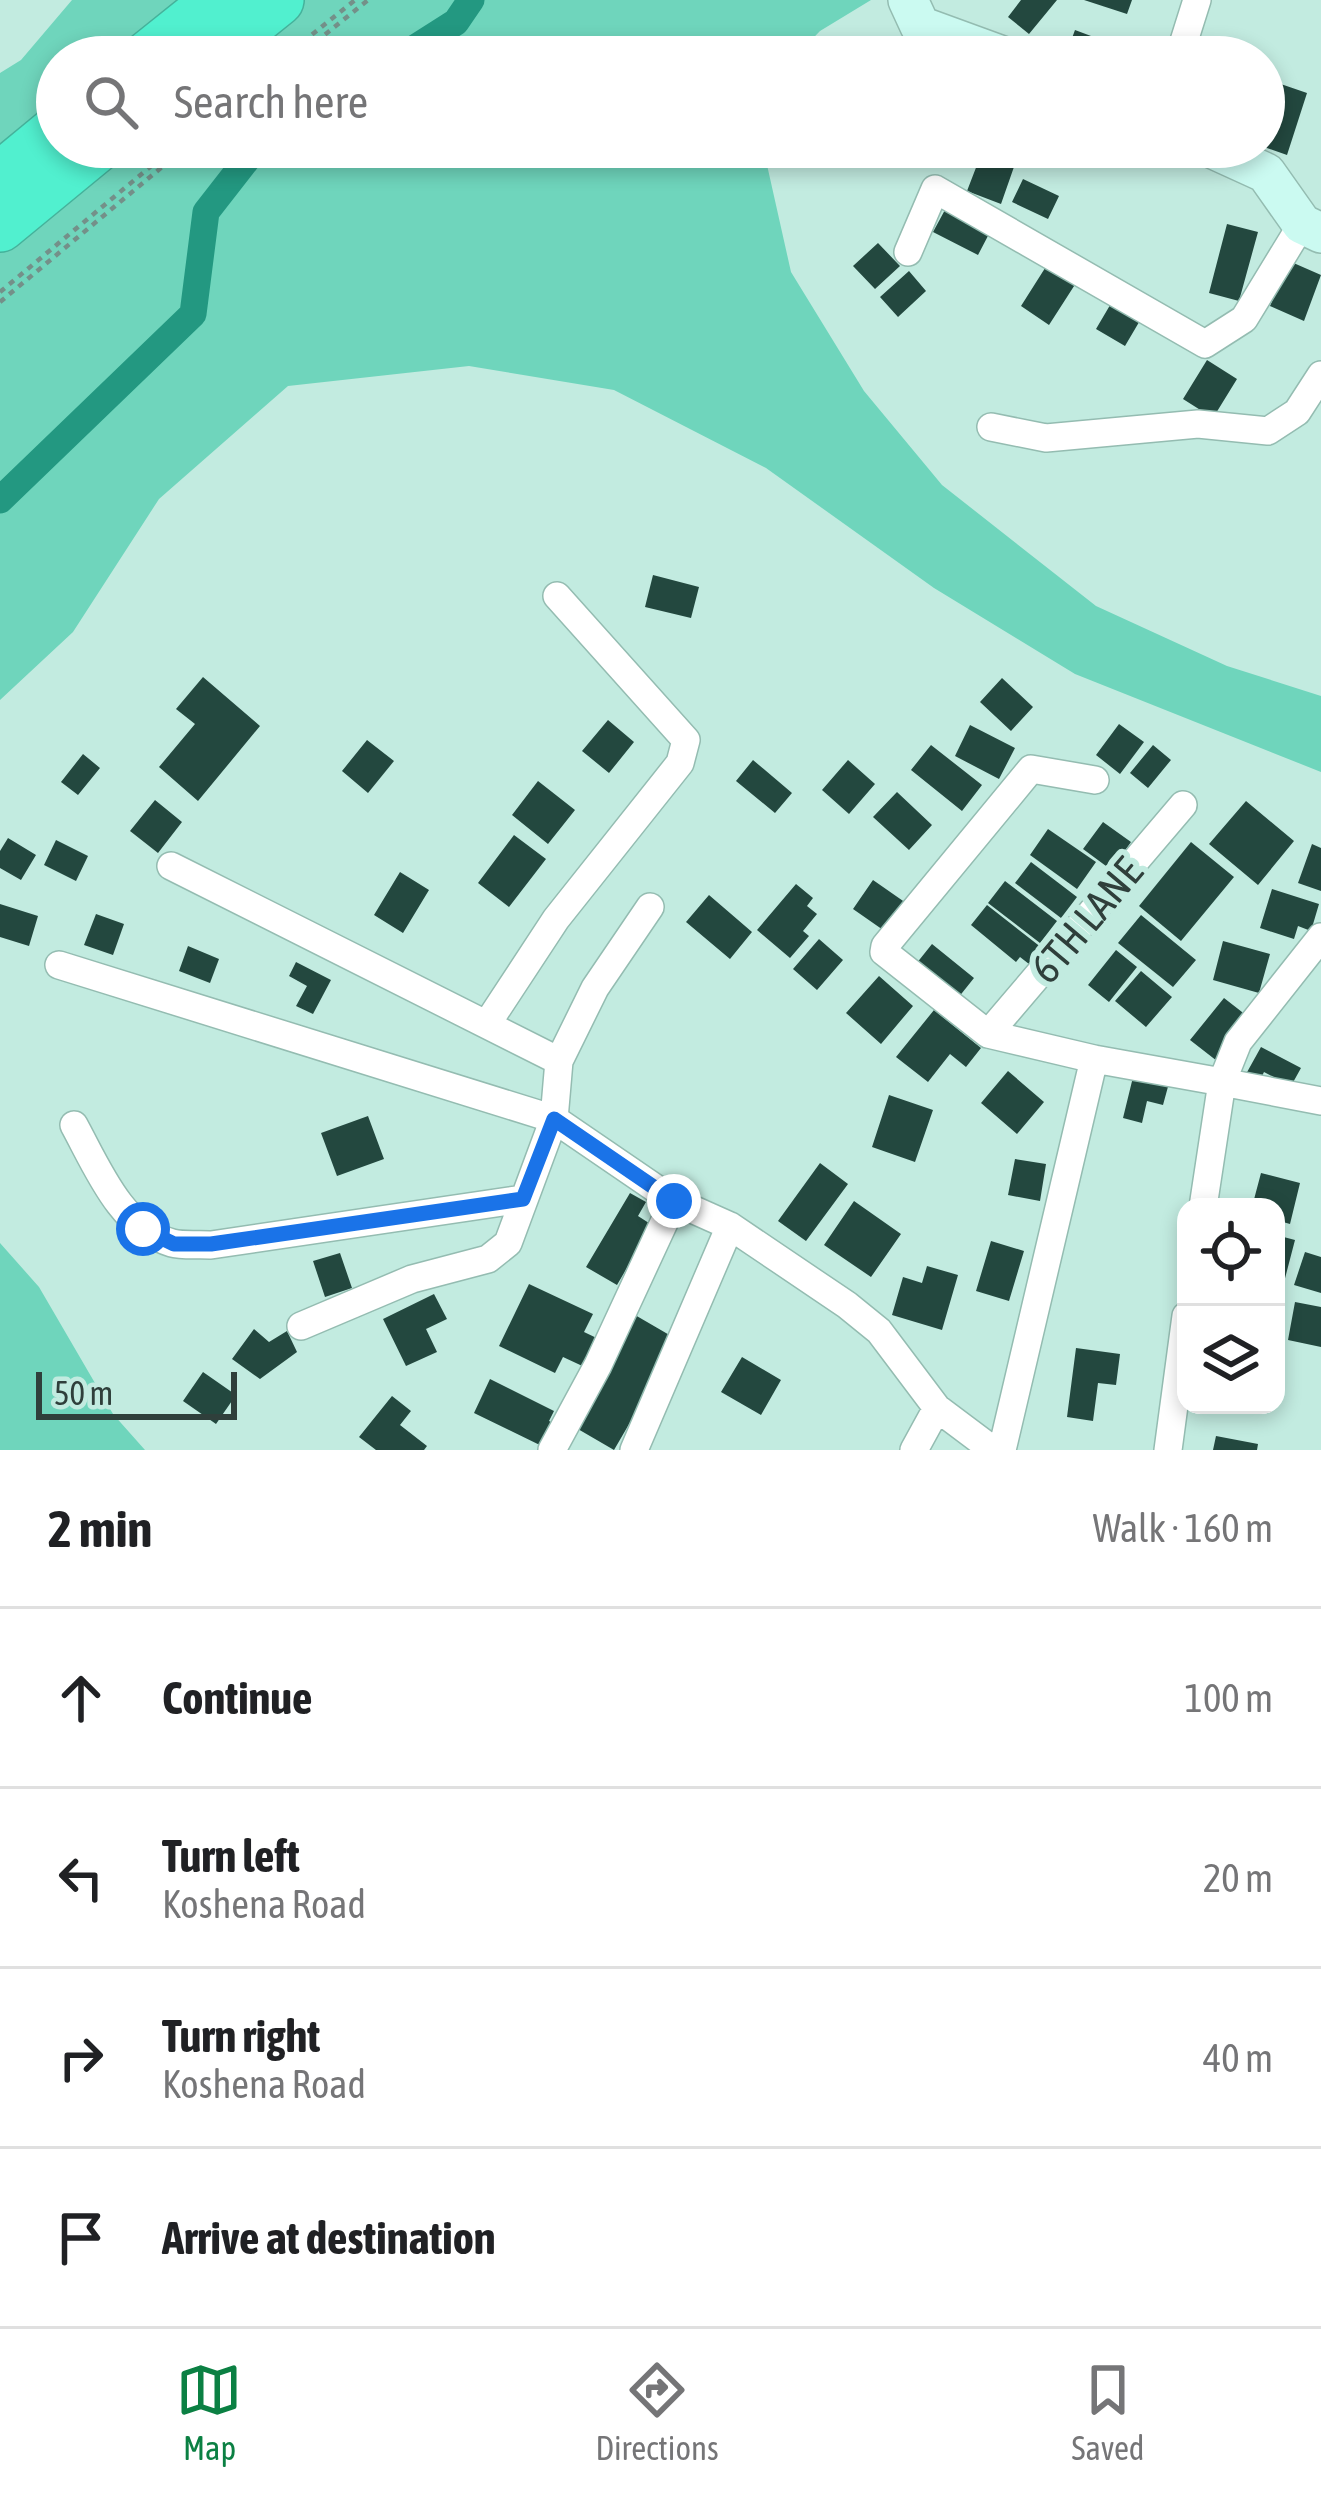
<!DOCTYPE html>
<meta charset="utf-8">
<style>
:root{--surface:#fff;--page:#f6f6f6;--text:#202124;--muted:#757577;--line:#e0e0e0;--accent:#0b8043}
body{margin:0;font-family:"Asap Condensed",sans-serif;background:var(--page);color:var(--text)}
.controls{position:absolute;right:36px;bottom:36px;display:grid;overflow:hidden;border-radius:24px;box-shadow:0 6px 18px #0003}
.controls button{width:108px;height:108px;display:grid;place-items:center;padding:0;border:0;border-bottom:3px solid var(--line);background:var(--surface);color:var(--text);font:60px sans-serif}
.scale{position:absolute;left:36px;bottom:30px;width:201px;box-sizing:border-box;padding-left:12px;border:6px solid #2f3f3b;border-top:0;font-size:33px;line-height:42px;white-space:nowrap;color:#2f3f3b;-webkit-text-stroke:9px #c2ebe0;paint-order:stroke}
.stop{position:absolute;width:36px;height:36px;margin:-27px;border:9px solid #1a73e8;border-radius:50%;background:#fff}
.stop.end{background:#1a73e8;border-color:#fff;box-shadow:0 3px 12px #0008}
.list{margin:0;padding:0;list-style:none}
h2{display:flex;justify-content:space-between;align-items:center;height:156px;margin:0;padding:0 48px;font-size:51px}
h2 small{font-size:39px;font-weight:400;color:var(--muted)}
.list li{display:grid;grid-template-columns:78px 1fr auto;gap:36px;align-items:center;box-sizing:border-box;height:180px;padding:0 48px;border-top:3px solid var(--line)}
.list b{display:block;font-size:45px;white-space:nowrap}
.list p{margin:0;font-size:39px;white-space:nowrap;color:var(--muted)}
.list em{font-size:39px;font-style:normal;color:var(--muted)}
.icon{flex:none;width:66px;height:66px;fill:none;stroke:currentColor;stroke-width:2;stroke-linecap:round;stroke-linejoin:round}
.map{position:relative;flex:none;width:1321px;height:1450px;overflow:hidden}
.search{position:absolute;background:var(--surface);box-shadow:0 6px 18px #0003;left:36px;right:36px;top:36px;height:132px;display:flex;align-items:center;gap:30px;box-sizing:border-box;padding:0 42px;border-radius:66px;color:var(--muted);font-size:45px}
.sheet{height:876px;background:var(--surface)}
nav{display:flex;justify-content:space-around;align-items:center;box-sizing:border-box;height:168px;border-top:3px solid var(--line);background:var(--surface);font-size:33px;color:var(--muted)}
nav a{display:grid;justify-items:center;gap:6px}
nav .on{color:var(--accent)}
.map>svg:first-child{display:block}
.green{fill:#6fd5bc}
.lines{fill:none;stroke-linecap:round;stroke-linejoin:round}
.canal{stroke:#239881;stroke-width:27}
.building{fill:#23483f}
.street-casing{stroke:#94bcb1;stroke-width:30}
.secondary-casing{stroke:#94bcb1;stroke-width:42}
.highway-casing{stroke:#45b29b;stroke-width:54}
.path{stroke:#749089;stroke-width:4.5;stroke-dasharray:6 6;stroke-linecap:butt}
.street{stroke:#fff;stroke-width:27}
.secondary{stroke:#cbfaf1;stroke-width:39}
.highway{stroke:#51f0cf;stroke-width:51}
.route{stroke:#1a73e8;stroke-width:15}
.labels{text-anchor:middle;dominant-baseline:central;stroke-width:12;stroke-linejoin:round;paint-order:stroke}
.street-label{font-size:42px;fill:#2f3f3b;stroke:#c2ebe0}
</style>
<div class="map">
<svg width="1321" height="1450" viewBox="0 0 1321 1450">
<rect width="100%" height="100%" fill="#c2ebe0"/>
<!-- green -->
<path class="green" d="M 72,0 L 871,0 L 820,31 L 795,57 L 57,57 L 57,147 L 763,147 L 791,272 L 864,391 L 942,485 L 1096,606 L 1227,666 L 1321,696 L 1321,772 L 1075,674 L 934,588 L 766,468 L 614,390 L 469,366 L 288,386 L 159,499 L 73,632 L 0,700 L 0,73 L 21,60 Z
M 0,1243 L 39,1287 L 113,1414 L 145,1450 L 0,1450 Z"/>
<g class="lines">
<!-- canal -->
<path class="canal" d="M 401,57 L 456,22 L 471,0
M 0,500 L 193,314 L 206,212 L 252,153 L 261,147"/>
</g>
<!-- building -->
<path class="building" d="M 1021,0 L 1057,0 L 1029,34 L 1008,17 Z
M 1084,0 L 1132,0 L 1127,14 Z
M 1075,30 L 1115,45 L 1111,57 L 1065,57 Z
M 1129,36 L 1166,49 L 1163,57 L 1121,57 Z
M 1272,81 L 1307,93 L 1287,155 L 1264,147 L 1264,106 Z
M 982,152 L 1015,164 L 1001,204 L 967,191 Z
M 1023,179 L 1059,196 L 1048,219 L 1012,202 Z
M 946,208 L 990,232 L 978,255 L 933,232 Z
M 1227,224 L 1258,232 L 1239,301 L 1209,293 Z
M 878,243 L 900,266 L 875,289 L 853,266 Z
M 1289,261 L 1321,275 L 1304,321 L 1270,306 Z
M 1047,265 L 1076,283 L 1049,325 L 1021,306 Z
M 909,271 L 926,291 L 898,317 L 880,297 Z
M 1116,295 L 1145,312 L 1125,346 L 1096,329 Z
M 1207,360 L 1237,379 L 1213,418 L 1183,399 Z
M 653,575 L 699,587 L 691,618 L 645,607 Z
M 203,677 L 260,726 L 198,801 L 159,767 L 195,724 L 176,709 Z
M 1002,678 L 1033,707 L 1011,731 L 980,702 Z
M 608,720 L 634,742 L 609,773 L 582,751 Z
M 1119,724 L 1144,742 L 1120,774 L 1096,755 Z
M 970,725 L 1015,748 L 999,779 L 955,756 Z
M 367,740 L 394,761 L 368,793 L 342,771 Z
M 931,745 L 982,785 L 962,811 L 911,770 Z
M 1153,745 L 1171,760 L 1148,788 L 1130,773 Z
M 83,754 L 100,768 L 78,795 L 61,782 Z
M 753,760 L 792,793 L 775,813 L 736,781 Z
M 848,760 L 875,784 L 849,814 L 822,790 Z
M 538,781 L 575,810 L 548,844 L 512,815 Z
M 897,792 L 932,825 L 909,850 L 873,817 Z
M 155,800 L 182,822 L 158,853 L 130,831 Z
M 1246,801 L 1294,841 L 1258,885 L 1209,844 Z
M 1103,822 L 1131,842 L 1117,862 L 1112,858 L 1106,866 L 1083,849 Z
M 1048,829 L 1096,862 L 1077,889 L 1030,855 Z
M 514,835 L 546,859 L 509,907 L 478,883 Z
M 8,838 L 36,855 L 21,880 L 0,868 L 0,851 Z
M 56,840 L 88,856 L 76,881 L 44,865 Z
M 1191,842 L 1234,877 L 1181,941 L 1139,906 Z
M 1312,844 L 1321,848 L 1321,891 L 1298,883 Z
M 1031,862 L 1077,897 L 1061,918 L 1015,883 Z
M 400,872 L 429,890 L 403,933 L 374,915 Z
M 873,880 L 906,903 L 886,932 L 853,909 Z
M 1005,881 L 1057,921 L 1040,943 L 988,903 Z
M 796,884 L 813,898 L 807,906 L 817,914 L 803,931 L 809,936 L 790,958 L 757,930 Z
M 1272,889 L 1319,904 L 1311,931 L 1298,926 L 1294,939 L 1260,928 Z
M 709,895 L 752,932 L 730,959 L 686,922 Z
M 0,904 L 38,916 L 29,946 L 0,937 Z
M 987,905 L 1042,948 L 1029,964 L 1020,957 L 1016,962 L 971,925 Z
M 96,914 L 124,924 L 113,955 L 84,945 Z
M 1141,915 L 1196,960 L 1173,987 L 1118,943 Z
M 819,939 L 843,960 L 817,990 L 793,969 Z
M 1223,941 L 1270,954 L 1259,993 L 1213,980 Z
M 932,944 L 974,978 L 954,1003 L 912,969 Z
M 188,946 L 219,959 L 210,983 L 179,971 Z
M 1116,950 L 1137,967 L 1109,1002 L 1088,985 Z
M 296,962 L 331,980 L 313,1014 L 296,1006 L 307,986 L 289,976 Z
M 1141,971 L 1172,997 L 1146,1027 L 1115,1001 Z
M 879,976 L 913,1006 L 881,1044 L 846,1013 Z
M 1224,998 L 1251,1019 L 1217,1061 L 1190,1040 Z
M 934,1010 L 981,1048 L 966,1067 L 950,1054 L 928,1082 L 896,1057 Z
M 1261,1047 L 1301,1068 L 1291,1086 L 1264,1072 L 1259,1082 L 1246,1074 Z
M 1008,1071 L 1044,1102 L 1017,1134 L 981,1103 Z
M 1134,1073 L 1169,1083 L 1163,1105 L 1147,1101 L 1142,1123 L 1123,1118 Z
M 889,1095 L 933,1110 L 915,1162 L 872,1147 Z
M 368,1116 L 384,1159 L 337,1176 L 321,1133 Z
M 1015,1159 L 1046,1164 L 1040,1201 L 1008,1195 Z
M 820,1163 L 848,1184 L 806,1241 L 778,1221 Z
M 1261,1173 L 1300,1183 L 1290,1224 L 1276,1220 L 1276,1207 L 1252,1207 Z
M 630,1193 L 646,1202 L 638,1216 L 652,1225 L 617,1285 L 586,1267 Z
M 854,1201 L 901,1234 L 871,1277 L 824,1245 Z
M 1276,1235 L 1295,1240 L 1283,1286 L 1276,1284 Z
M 991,1241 L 1024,1251 L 1009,1301 L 976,1291 Z
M 1305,1252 L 1321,1257 L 1321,1293 L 1294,1285 Z
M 340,1253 L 352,1288 L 325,1297 L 313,1261 Z
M 927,1266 L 958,1275 L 942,1330 L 892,1315 L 903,1277 L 922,1283 Z
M 529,1284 L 593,1314 L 584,1332 L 605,1342 L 591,1370 L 563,1357 L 555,1373 L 499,1346 Z
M 434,1294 L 447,1319 L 426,1329 L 437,1352 L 406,1366 L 383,1319 Z
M 1295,1302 L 1321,1307 L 1321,1347 L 1288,1340 Z
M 635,1315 L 678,1340 L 614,1450 L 571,1425 Z
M 254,1329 L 269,1342 L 287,1331 L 297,1352 L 260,1379 L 232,1359 Z
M 1076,1348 L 1120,1354 L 1116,1385 L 1098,1383 L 1093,1421 L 1067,1417 Z
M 742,1357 L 781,1380 L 761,1415 L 721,1392 Z
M 203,1372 L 236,1395 L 216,1424 L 183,1401 Z
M 490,1379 L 554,1411 L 549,1421 L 561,1427 L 550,1450 L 474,1413 Z
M 392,1396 L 411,1411 L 400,1425 L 427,1446 L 424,1450 L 376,1450 L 359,1437 Z
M 1216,1436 L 1258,1444 L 1257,1450 L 1213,1450 Z"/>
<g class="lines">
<defs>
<path id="street" d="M 1179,57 L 1197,0
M 908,252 L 935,189 L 1205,344 L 1244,319 L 1302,224
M 991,427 L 1046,438 L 1198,424 L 1268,431 L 1297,412 L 1321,375
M 171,866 L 559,1061
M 59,965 L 554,1119 L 559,1061 L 595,988 L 650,907
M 487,1024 L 556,919 L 680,763 L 686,740 L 557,596
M 988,1034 L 1183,805
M 1094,1059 L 988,1034 L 884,952 L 885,946 L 1031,769 L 1095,780
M 74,1125 C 97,1167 121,1228 172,1243 C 183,1246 199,1244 211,1245 L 523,1199
M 1203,1207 L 1222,1082 L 1321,1101
M 301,1326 L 412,1279 L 488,1259 L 508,1243 L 554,1119 L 674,1201 L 730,1226 L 847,1305 L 879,1331 L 937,1408 L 993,1450
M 552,1450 L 598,1365 L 674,1201
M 634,1450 L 730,1226
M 914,1450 L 937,1408
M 1002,1450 L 1094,1059 L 1222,1082 L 1238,1042 L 1321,937
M 1168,1450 L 1186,1316"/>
<path id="secondary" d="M 908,0 L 920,26 L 1005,57
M 1209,147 L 1266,173 L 1302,224 L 1321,233"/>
<path id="highway" d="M 148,57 L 219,0
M 207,57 L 278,0
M 0,178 L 57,131
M 0,226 L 96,147"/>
</defs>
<!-- street casing -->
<use href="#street" class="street-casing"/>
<!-- secondary casing -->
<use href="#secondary" class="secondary-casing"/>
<!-- highway casing -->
<use href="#highway" class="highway-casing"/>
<!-- path -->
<path class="path" d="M 284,57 L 355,0
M 297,57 L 368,0
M 0,292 L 174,147
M 0,302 L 186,147"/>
<!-- street -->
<use href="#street" class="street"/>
<!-- secondary -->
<use href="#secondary" class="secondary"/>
<!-- highway -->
<use href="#highway" class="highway"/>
</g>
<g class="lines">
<!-- route -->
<path class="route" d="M 143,1229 L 174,1244 L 211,1244 L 523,1199 L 554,1119 L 674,1201"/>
</g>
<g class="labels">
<!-- street labels -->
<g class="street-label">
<text transform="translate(1086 920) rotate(-50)">6TH LANE</text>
</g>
</g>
</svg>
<div class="controls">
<button><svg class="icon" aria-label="locate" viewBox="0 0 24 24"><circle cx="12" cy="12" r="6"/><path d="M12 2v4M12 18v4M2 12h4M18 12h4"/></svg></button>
<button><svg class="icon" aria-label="layers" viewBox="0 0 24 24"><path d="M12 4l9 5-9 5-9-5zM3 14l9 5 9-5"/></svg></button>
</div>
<div class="scale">50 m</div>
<div class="stop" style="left:143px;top:1229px"></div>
<div class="stop end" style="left:674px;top:1201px"></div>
<div class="search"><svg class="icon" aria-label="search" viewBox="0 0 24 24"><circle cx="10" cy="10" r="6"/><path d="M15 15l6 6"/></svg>Search here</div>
</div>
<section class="sheet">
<h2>2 min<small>Walk · 160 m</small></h2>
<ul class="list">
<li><svg class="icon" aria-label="ahead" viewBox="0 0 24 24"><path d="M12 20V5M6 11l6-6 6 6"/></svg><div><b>Continue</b></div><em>100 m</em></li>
<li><svg class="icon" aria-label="left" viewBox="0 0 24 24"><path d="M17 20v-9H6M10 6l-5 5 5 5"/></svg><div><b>Turn left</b><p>Koshena Road</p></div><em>20 m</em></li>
<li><svg class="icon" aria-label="right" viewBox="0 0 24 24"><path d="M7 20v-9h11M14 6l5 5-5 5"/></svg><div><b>Turn right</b><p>Koshena Road</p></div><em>40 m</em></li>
<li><svg class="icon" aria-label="arrive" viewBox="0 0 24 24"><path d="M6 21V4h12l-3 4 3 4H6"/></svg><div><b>Arrive at destination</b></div></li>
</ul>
</section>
<nav>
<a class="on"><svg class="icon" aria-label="map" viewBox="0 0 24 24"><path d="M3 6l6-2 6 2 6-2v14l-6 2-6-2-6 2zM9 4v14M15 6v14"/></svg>Map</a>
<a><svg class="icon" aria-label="directions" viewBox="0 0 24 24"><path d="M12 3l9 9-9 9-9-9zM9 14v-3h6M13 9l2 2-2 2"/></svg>Directions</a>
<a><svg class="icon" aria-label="saved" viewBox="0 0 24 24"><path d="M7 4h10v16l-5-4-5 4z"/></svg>Saved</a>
</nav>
